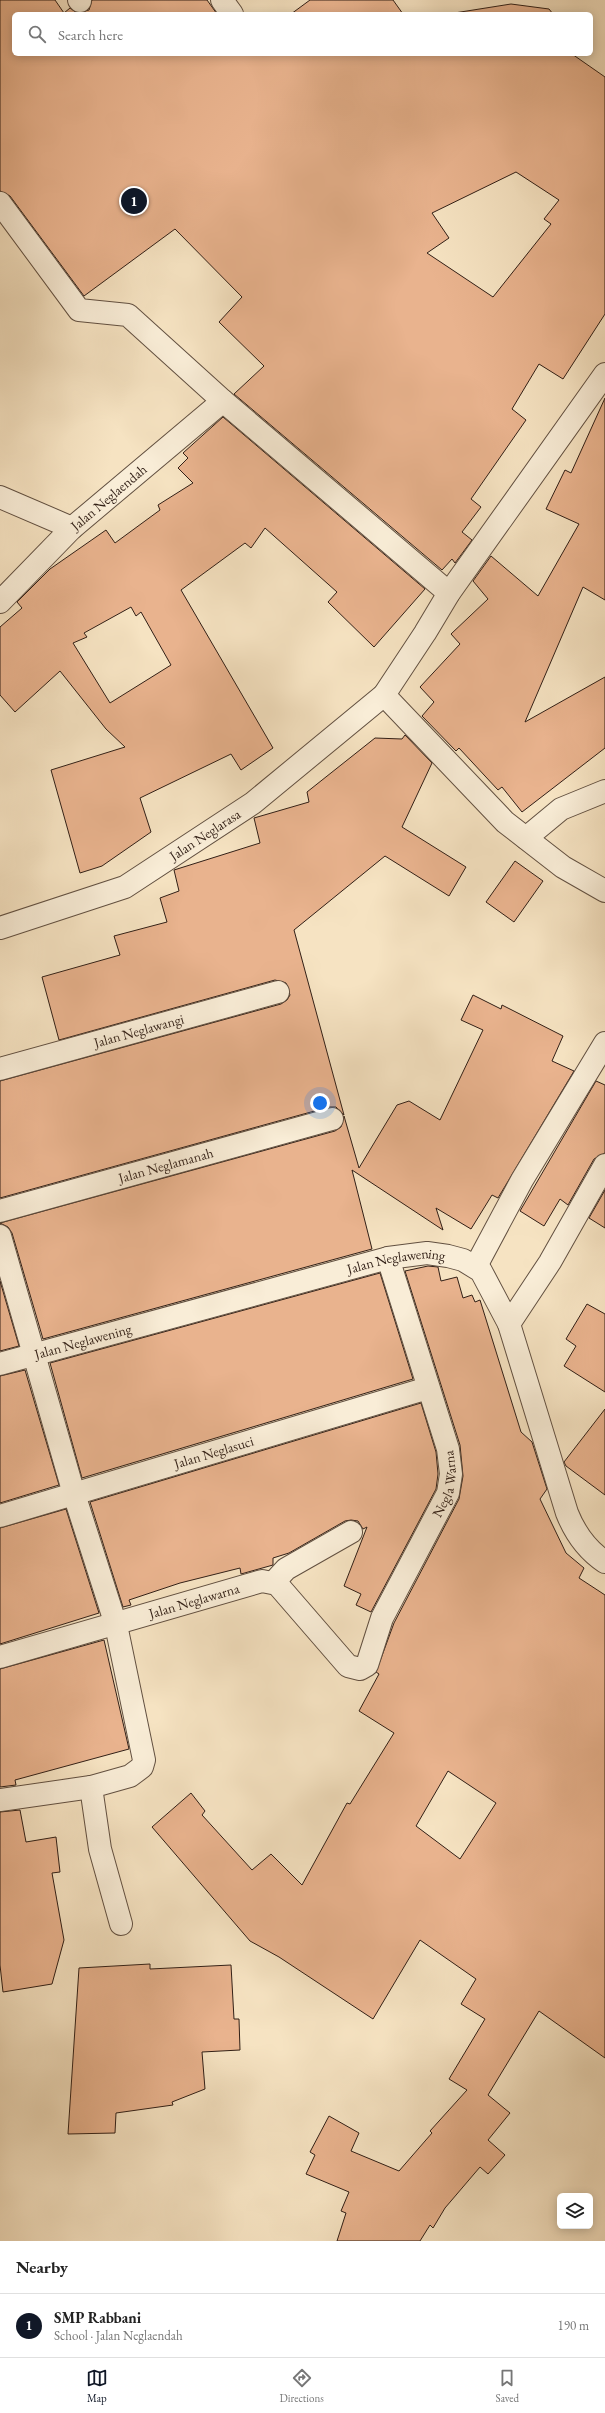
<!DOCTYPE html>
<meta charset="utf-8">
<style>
:root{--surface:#fff;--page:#f6f6f6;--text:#222;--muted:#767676;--line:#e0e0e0;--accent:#111827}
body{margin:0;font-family:"EB Garamond",serif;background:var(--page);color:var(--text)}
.controls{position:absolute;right:12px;bottom:12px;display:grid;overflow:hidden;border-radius:6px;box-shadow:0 2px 10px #0003}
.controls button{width:36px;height:36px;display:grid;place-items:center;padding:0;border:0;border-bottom:1px solid var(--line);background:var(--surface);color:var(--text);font:20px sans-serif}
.you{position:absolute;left:320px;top:1103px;width:14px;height:14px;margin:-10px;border:3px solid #fff;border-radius:50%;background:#1a73e8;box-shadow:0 0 0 6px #1a73e833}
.badge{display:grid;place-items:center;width:26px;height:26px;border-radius:50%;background:var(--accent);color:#fff;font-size:13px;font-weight:700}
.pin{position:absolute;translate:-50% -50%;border:2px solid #fff;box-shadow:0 1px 4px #0006}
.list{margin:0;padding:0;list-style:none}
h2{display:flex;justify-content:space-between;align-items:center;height:52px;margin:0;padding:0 16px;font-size:17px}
h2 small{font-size:13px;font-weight:400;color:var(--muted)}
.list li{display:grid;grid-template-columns:26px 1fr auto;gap:12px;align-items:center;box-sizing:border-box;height:64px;padding:0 16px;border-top:1px solid var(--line)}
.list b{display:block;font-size:15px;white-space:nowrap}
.list p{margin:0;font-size:13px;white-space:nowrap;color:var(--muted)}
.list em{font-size:13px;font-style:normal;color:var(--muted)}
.icon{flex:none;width:22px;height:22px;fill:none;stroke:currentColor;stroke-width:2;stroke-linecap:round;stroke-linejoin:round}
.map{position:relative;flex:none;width:605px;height:2241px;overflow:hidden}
.search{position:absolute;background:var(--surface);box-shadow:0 2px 10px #0003;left:12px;right:12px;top:12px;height:44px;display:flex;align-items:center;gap:10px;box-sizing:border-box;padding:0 14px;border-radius:6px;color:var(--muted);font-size:15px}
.sheet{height:116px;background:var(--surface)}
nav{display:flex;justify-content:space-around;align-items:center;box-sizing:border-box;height:56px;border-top:1px solid var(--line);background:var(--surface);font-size:11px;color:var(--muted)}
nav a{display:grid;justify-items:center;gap:2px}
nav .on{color:var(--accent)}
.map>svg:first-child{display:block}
.building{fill:#e9b38e;stroke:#311f16;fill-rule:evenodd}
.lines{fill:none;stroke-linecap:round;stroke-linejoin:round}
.minor-casing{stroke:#625041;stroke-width:24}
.minor{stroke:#f9edd7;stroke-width:22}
.labels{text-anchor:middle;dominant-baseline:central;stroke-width:3.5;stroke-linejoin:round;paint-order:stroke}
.street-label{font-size:14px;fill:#311f16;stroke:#f9edd7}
</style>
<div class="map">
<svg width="605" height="2241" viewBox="0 0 605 2241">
<rect width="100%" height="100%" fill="#f6e3c2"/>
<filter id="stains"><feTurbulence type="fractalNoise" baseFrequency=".005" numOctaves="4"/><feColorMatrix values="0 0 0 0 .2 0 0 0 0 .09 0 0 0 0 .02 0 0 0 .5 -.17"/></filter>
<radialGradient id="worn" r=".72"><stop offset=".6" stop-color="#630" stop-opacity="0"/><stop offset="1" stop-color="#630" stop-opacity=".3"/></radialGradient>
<!-- building -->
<path class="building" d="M 0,0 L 55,0 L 64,13 L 70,8 L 77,13 L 89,10 L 92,0 L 207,0 L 217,14 L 14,14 L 14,54 L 572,54 L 605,77 L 605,314 L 563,379 L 539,364 L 512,409 L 526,420 L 471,499 L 481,507 L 462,532 L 472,540 L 455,563 L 452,559 L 442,570 L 234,394 L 264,366 L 219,322 L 242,297 L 175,229 L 84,296 L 10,196 L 0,191 ZM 516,172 L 559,200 L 544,219 L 551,224 L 493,297 L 427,253 L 449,238 L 432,213 Z
M 310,0 L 393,0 L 403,14 L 291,14 Z
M 511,4 L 549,9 L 553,14 L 448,14 Z
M 605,398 L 605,600 L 583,587 L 525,722 L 605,677 L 605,748 L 522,812 L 502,787 L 498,790 L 459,748 L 456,751 L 422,716 L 434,702 L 420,687 L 460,644 L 451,634 L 488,599 L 473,581 L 491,556 L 538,596 L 579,524 L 546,509 L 565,470 L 571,473 Z
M 223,417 L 425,589 L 374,647 L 328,602 L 337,592 L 265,528 L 251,548 L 245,543 L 181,590 L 273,748 L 241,770 L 231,754 L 140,798 L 151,832 L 102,866 L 80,873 L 51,770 L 125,747 L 106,729 L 60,671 L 15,712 L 0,695 L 0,627 L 22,608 L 17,602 L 50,569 L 106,530 L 115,543 L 160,510 L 158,505 L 193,483 L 178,468 L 188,458 L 183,453 ZM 131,607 L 136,616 L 141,612 L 171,665 L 110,703 L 73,643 L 87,637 L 84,633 Z
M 405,735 L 432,763 L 402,827 L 466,867 L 449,896 L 385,856 L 294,930 L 344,1115 L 336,1107 L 329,1107 L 0,1198 L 0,1081 L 281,1004 L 287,1000 L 290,995 L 286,983 L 275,980 L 59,1040 L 42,977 L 120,955 L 114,936 L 167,922 L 160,898 L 179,891 L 174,870 L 260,843 L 254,818 L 309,802 L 307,792 L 375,738 L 402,739 Z
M 515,861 L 543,881 L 514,922 L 486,902 Z
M 473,995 L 501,1009 L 502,1005 L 563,1036 L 552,1061 L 574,1071 L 498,1198 L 492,1195 L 471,1229 L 436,1208 L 443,1230 L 352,1170 L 372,1249 L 43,1339 L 12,1233 L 8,1227 L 0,1223 L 335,1131 L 341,1127 L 344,1116 L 359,1168 L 397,1105 L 409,1101 L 440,1120 L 483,1030 L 461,1020 Z
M 596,1081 L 605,1085 L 605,1153 L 594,1159 L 568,1205 L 560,1199 L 544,1226 L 520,1211 Z
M 605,1190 L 605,1228 L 589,1218 Z
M 428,1266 L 438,1267 L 441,1281 L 457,1277 L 463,1298 L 472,1295 L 475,1302 L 480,1300 L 521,1432 L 532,1442 L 547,1489 L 540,1499 L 566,1553 L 584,1568 L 579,1578 L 605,1595 L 605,2058 L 539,2011 L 488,2095 L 510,2113 L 488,2140 L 505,2155 L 488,2174 L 480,2167 L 445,2208 L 433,2228 L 430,2225 L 420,2241 L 337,2241 L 346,2213 L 341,2211 L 349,2192 L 306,2174 L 315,2155 L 310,2152 L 329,2116 L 359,2133 L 351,2151 L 399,2171 L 432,2133 L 430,2131 L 467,2090 L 449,2079 L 485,2019 L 461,2004 L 476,1979 L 420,1940 L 373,2019 L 279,1957 L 250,1941 L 152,1827 L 191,1793 L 205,1811 L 202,1815 L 252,1870 L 271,1854 L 302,1885 L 347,1803 L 350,1804 L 394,1733 L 359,1711 L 379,1674 L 376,1672 L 394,1623 L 459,1499 L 463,1476 L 460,1445 L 405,1271 ZM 448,1771 L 496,1803 L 460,1859 L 416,1826 Z
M 380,1273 L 413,1379 L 82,1478 L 50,1363 Z
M 0,1281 L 19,1346 L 0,1351 Z
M 587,1304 L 605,1314 L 605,1392 L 564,1366 L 576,1346 L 566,1339 Z
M 25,1370 L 59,1485 L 0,1503 L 0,1376 Z
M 421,1403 L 436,1452 L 438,1474 L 436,1489 L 371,1612 L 356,1605 L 361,1594 L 344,1586 L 367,1527 L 363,1529 L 358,1521 L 351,1520 L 345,1521 L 289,1553 L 273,1558 L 273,1565 L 241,1574 L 240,1568 L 180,1583 L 129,1600 L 131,1605 L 123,1607 L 90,1502 Z
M 605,1409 L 605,1495 L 566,1466 L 564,1462 Z
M 66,1509 L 99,1613 L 0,1644 L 0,1528 Z
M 104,1640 L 129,1749 L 15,1780 L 16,1785 L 0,1787 L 0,1669 Z
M 20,1810 L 26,1842 L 56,1837 L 60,1872 L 52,1873 L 64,1940 L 52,1984 L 3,1992 L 0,1965 L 0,1812 Z
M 150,1964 L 150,1969 L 231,1965 L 234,2019 L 239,2019 L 240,2050 L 202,2052 L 205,2089 L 172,2102 L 173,2105 L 116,2113 L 115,2133 L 68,2134 L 79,1968 Z"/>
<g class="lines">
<defs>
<g id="minor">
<path d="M 79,0 L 80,1"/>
<path d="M 222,0 L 232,14"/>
<path d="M 0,203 L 79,310 L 128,315 L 223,401 L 449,593"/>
<path d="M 0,497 L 72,528"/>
<path id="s1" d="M 0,602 L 72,528 L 223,401"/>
<path d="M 384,695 L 505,822 L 563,867 L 605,891"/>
<path d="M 526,838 L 561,809 L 605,791"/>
<path id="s2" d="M 0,928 L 125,887 L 253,803 L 384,695 L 425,633 L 449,593 L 605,374"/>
<path id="s3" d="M 0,1069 L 278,992"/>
<path id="s4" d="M 0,1211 L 332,1119"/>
<path d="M 0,1236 L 74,1494 L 116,1625 L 144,1760 L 142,1767 L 130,1776 L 91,1787 L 100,1849 L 121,1924"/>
<path d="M 476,1266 L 522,1180 L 605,1043"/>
<path d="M 509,1324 L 550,1262 L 605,1165"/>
<path id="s5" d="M 0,1364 L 388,1258 L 427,1253 L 448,1256 L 463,1260 L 481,1271 L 509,1324 L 567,1513 C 575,1533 587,1550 605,1562"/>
<path id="s6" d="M 0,1516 L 428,1388"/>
<path d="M 274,1582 L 286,1569 L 351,1532"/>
<path id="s7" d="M 0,1657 L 262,1581 L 277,1584 L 348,1666 L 360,1669 L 367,1665 L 382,1618 L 448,1493 L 451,1474 L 448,1449 L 388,1258"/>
<path d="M 0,1800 L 91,1787"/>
</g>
</defs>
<!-- minor casing -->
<use href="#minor" class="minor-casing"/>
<!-- minor -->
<use href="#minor" class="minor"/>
</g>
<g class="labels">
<!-- street labels -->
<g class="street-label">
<text stroke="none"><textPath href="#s1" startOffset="151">Jalan Neglaendah</textPath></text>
<text stroke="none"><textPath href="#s2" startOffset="227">Jalan Neglarasa</textPath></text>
<text stroke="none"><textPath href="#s3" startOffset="144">Jalan Neglawangi</textPath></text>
<text stroke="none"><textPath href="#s4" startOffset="172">Jalan Neglamanah</textPath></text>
<text stroke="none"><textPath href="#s5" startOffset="410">Jalan Neglawening</textPath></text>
<text stroke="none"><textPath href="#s5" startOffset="86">Jalan Neglawening</textPath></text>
<text stroke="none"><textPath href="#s6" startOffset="223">Jalan Neglasuci</textPath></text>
<text stroke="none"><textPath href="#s7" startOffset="616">Negla Warna</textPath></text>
<text stroke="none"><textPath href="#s7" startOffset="202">Jalan Neglawarna</textPath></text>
</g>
</g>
<rect width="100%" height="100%" filter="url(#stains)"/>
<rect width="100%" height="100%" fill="url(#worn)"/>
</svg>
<div class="controls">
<button><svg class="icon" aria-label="layers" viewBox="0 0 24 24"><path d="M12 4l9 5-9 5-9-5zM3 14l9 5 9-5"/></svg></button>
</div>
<div class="you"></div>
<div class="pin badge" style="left:134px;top:201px">1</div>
<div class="search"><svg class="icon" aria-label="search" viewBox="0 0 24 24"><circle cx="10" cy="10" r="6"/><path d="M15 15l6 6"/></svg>Search here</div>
</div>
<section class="sheet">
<h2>Nearby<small></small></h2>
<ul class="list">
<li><span class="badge">1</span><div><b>SMP Rabbani</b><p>School · Jalan Neglaendah</p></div><em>190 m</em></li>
</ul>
</section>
<nav>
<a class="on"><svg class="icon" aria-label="map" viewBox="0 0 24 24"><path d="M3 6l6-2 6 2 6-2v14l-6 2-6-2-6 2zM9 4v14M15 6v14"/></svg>Map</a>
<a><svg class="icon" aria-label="directions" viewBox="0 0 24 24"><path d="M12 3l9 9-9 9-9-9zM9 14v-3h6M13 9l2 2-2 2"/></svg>Directions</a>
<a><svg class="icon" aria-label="saved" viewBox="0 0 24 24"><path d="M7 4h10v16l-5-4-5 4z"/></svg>Saved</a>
</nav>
